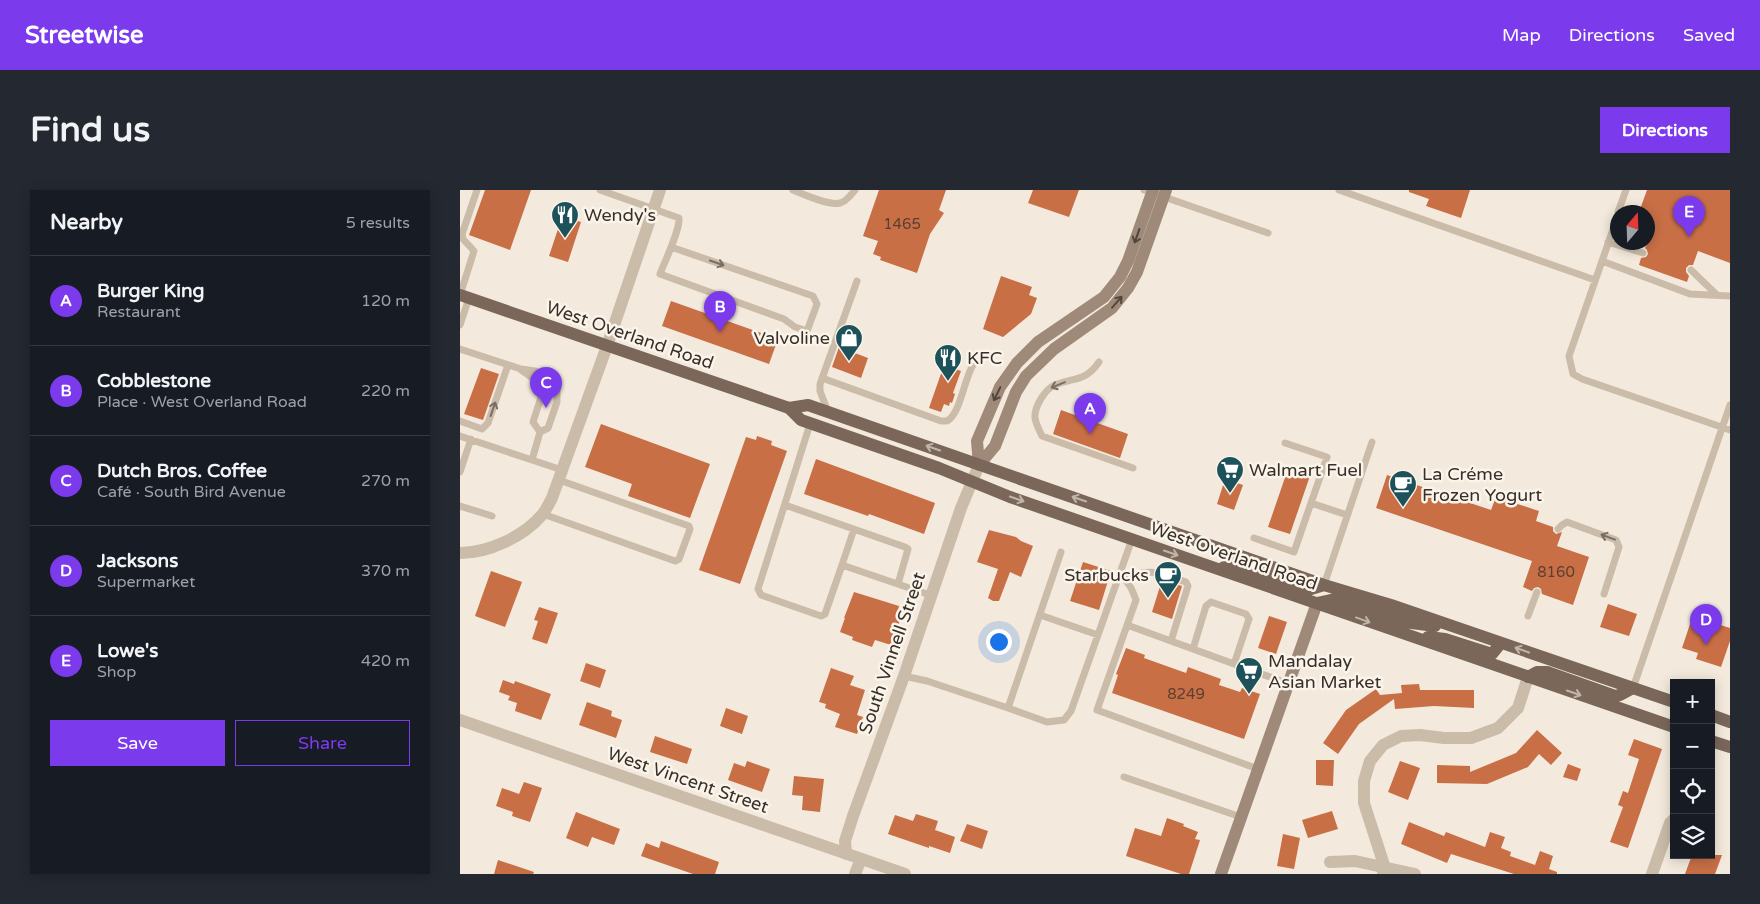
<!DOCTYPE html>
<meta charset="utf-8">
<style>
:root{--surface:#171b24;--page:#242831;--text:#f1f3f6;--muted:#9ea1a6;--line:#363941;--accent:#7c3aed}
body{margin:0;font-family:"Varela Round",sans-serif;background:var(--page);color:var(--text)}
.controls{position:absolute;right:15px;bottom:15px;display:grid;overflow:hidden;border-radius:0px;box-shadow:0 2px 12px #0003}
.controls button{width:45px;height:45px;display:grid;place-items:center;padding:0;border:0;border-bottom:1px solid var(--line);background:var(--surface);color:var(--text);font:25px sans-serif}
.compass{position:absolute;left:1150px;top:15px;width:45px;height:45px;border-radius:50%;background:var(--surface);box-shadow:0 2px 12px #0003;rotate:19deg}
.you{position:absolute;left:538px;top:451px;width:18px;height:18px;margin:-12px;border:4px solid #fff;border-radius:50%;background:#1a73e8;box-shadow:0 0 0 8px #1a73e833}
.badge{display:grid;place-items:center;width:32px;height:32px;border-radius:50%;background:var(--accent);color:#fff;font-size:16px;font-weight:700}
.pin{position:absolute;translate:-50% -41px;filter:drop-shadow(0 1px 2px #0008)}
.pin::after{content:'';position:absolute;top:26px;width:18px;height:15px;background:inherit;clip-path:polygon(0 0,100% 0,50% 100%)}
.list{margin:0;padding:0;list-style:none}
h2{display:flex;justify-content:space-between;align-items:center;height:65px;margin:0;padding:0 20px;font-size:21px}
h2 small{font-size:16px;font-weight:400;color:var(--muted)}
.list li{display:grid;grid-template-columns:32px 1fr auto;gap:15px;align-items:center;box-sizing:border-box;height:90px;padding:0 20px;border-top:1px solid var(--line)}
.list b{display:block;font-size:19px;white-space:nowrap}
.list p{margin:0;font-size:16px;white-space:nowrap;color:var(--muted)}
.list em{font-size:16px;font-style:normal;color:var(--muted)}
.actions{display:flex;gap:10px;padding:15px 20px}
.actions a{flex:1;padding:11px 0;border:1px solid var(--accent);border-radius:0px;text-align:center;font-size:18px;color:var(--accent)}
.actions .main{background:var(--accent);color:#fff}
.icon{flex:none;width:28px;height:28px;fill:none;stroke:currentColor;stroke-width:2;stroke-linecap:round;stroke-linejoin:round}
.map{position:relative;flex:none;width:1270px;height:684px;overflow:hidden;border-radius:0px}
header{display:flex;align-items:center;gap:30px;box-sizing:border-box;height:70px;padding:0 25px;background:var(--accent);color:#fff}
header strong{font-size:24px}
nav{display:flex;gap:28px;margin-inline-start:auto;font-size:18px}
.intro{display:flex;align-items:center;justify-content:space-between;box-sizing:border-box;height:120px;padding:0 30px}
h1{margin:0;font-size:35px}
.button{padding:12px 22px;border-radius:0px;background:var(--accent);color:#fff;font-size:18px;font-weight:700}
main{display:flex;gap:30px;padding:0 30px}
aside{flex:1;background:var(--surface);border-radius:0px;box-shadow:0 2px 12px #0003}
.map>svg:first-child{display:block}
.building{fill:#c86f46}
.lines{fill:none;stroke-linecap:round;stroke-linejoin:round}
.lane{stroke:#cbbba9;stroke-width:7}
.street{stroke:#cbbba9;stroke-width:12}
.secondary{stroke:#9f8a7a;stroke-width:12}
.primary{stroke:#7a675a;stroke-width:12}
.oneway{stroke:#52463d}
.oneway2{stroke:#7a6e63}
.oneway3{stroke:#c0b5a9}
.labels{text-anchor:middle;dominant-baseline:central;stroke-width:5;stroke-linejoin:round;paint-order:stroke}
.number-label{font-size:15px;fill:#5c3f30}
.poi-label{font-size:18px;fill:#382f29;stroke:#faf4ea;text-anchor:start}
.street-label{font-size:18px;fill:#382f29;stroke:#faf4ea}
</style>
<header>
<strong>Streetwise</strong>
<nav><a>Map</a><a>Directions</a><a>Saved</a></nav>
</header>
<div class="intro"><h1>Find us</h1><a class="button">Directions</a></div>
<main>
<aside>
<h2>Nearby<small>5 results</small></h2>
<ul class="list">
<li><span class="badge">A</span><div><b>Burger King</b><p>Restaurant</p></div><em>120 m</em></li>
<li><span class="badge">B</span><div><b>Cobblestone</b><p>Place · West Overland Road</p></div><em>220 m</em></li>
<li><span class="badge">C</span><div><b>Dutch Bros. Coffee</b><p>Café · South Bird Avenue</p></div><em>270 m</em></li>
<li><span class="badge">D</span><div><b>Jacksons</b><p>Supermarket</p></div><em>370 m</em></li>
<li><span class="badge">E</span><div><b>Lowe's</b><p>Shop</p></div><em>420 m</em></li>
</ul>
<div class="actions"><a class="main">Save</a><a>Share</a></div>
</aside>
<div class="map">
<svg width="1270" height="684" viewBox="0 0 1270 684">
<rect width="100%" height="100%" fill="#f3eadd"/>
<!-- building -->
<path class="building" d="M 25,0 L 71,0 L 50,60 L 9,45 Z
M 419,0 L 486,0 L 479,20 L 484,23 L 470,44 L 457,83 L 420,70 L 421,67 L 413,64 L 418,51 L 403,46 Z
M 573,0 L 619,0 L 609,27 L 568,13 Z
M 949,0 L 1010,0 L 1001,28 L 966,16 L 969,9 L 949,2 Z
M 1187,0 L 1270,0 L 1270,73 L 1238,61 L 1233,75 L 1229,75 L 1226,78 L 1226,82 L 1229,86 L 1227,92 L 1179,75 L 1181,68 L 1186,67 L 1188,64 L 1187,60 L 1185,58 L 1188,52 L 1188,22 L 1179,22 Z
M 106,27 L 121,32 L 108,72 L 89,66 L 101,30 L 104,32 Z
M 541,86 L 572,97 L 569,105 L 577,108 L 571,124 L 543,147 L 523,139 Z
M 211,111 L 318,149 L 309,174 L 202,136 Z
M 379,157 L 408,168 L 401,188 L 372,177 Z
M 484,175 L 501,181 L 493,203 L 495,204 L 492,213 L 490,212 L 489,216 L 484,214 L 481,222 L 469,218 Z
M 21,178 L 39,184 L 23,230 L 4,224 Z
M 601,220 L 668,244 L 660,268 L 593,244 Z
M 141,234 L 250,274 L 230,328 L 168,306 L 172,294 L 125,277 Z
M 297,246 L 312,251 L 311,255 L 327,261 L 280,394 L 239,380 L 286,247 L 296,250 Z
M 356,269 L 475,313 L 464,344 L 409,324 L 408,326 L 344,304 Z
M 829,276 L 851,283 L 830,344 L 808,337 Z
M 927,285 L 1031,320 L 1036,307 L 1079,321 L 1076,331 L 1093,337 L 1093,341 L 1096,344 L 1102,342 L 1097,356 L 1129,367 L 1113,415 L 1082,404 L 1081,399 L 1078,397 L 1074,398 L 1072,401 L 1063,397 L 1072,371 L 916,318 Z
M 765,289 L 783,295 L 774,320 L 757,314 Z
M 529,340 L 556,347 L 561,351 L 573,356 L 561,387 L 550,382 L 539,411 L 533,411 L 528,408 L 538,379 L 517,372 Z
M 623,372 L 651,381 L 639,420 L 610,411 Z
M 31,381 L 62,392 L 45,437 L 15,426 Z
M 702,390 L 722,396 L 712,429 L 692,422 Z
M 394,402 L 439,416 L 438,420 L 443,422 L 431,455 L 415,450 L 412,457 L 392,450 L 393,447 L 380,442 L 385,428 L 384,428 Z
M 1148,414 L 1177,424 L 1169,446 L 1140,437 Z
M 79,417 L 98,423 L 87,454 L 72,449 L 78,431 L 74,430 Z
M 809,426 L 827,432 L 816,464 L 798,458 Z
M 1231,431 L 1246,436 L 1248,431 L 1270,438 L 1270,451 L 1261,477 L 1236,469 L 1238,463 L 1222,458 Z
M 666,458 L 685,465 L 684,468 L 726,483 L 728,477 L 761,489 L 759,495 L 780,502 L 782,498 L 800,504 L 784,549 L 652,503 L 658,485 L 656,484 Z
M 126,473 L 146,480 L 140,498 L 120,491 Z
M 371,478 L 394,486 L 390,495 L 405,500 L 397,525 L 403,527 L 397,544 L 375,537 L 380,524 L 365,518 L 366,514 L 359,512 Z
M 43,490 L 54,494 L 55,491 L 91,504 L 81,530 L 55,521 L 57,513 L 48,510 L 50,506 L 39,502 Z
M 959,494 L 960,500 L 1014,500 L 1014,518 L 974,516 L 935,519 L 934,509 L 899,534 L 878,564 L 863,553 L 886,520 L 916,499 L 920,505 L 942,503 L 941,495 Z
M 127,512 L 152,521 L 151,526 L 162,530 L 156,548 L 119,535 Z
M 266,518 L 288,526 L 282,544 L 260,536 Z
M 1077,540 L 1102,563 L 1091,575 L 1079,564 L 1068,577 L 1027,594 L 977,593 L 977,575 L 1010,576 L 1010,582 L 1056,563 Z
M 195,546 L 232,559 L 227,574 L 190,562 Z
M 1174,549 L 1202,559 L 1168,658 L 1150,652 L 1163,617 L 1158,615 L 1163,601 L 1168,603 L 1179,569 L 1168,565 Z
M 856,570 L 874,570 L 873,596 L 856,595 Z
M 287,571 L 310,579 L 302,602 L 268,590 L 274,573 L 285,577 Z
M 940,571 L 960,578 L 948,610 L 928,602 Z
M 1108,574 L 1121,579 L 1117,591 L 1103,587 Z
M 334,586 L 364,589 L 360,622 L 342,620 L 343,606 L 332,605 Z
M 64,592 L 82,598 L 70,632 L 52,626 L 53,622 L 36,616 L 42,598 L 59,604 Z
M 872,621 L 878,639 L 848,648 L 842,630 Z
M 116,622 L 160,639 L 154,655 L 132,647 L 128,657 L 106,648 Z
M 456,624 L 478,631 L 475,640 L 495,647 L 490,663 L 469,656 L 469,658 L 428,644 L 435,625 L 453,631 Z
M 707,628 L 724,634 L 723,636 L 738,642 L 735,649 L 740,650 L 729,684 L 721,684 L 666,666 L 675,638 L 701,646 Z
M 949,632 L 984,646 L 986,642 L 1025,657 L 1030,642 L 1045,647 L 1041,658 L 1051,662 L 1050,666 L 1075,675 L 1080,661 L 1093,666 L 1089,679 L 1097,682 L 1097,684 L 1054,684 L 991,664 L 987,673 L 941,654 Z
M 507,634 L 528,641 L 522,659 L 500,651 Z
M 823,644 L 840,648 L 834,679 L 817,676 Z
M 201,651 L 259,672 L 255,684 L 233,684 L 181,666 L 186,653 L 199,658 Z
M 1232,665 L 1262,665 L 1255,684 L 1225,684 Z
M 38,670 L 74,682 L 73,684 L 34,684 Z"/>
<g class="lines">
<!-- lane -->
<path class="lane" d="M 140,0 L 219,28 C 220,40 205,71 200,84 L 324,129 L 335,137 L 347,141 L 357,114 L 353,106 L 211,57
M 333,0 C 343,4 369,16 380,13 C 386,12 391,5 395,0
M 684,0 L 808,43
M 879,0 L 1135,90
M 1158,22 L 1166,0
M 1158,25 L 1109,166 L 1113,184 L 1122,189 L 1270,240
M 1148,52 L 1183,63
M 1142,71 L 1230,104 L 1270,106
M 1231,80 L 1257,105
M 0,105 L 14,61 L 3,49 L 2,44 L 17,0
M 0,135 L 9,108
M 0,159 L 61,179 L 75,181 L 90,188 L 97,200 L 97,212 L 88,238 L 80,242 L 72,270 L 102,280
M 639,172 C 625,192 615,187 595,195 C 585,199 574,217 575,228 C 576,234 579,240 582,246 L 673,278
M 61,180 L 81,194 L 83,201 L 73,232 L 80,242
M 362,188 L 481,231 L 487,231 C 501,223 504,188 514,173
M 368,222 L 360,201 L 360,194 L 397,91
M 0,231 L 22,239 L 28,233 L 48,175
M 350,234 L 298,399 L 301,405 L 361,426 L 365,424 L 382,375 L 470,405
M 0,246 L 72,270
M 0,282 L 11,249
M 851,313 L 887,325
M 325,315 L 445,357 L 448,359 L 438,394
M 0,316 L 32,326
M 83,324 L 215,371 L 219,369 L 230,339 L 229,336 L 99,290
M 1098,339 L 1102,335 L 1107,332 L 1156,350 L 1159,357 L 1144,404
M 794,348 L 834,362 L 867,267 L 825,253
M 382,375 L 394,339
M 660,385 C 669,392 672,399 676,410 L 637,520 L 798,579
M 666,390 C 686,375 705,385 726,392 L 728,396 L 711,451
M 864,395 L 912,252
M 580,425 L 638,445
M 1068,426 L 1077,402
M 667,435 L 829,494
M 733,459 L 746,416 L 751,412 L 786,424 L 789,429 L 774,474
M 444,486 L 467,491 L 548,518 L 601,362
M 1173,498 L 1270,215
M 548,518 L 587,532 L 604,530 L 611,521 L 672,349
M 664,587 L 781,627"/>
<!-- street -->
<path class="street" d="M 0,363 C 28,363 63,347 82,325 C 86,320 89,314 92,308 L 147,156 L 200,0
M 0,530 L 445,684
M 386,664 L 385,651 L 393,626 L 444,486 L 501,318 L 519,275
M 870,672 L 895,671 L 955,684
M 395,684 L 401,669
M 923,684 L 925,678 L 904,613 L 904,591 L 910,571 L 923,555 L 941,546 L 960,545 L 984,548 L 1011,548 L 1038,538 L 1058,518 L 1068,487
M 1192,684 L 1210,633 L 1214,629"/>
<!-- secondary -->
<path class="secondary" d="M 519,275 L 535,256 L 556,202 L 566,186 L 594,159 L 652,118 L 668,98 L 677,82 L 706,0
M 519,275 L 517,251 L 540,197 L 557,173 L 578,152 L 644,107 L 660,87 L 668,71 L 693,0
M 761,684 L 857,413"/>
<!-- primary -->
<path class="primary" d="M 0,105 L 329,218 L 341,230 L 479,278 L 550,307 L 1214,537
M 329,218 L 348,215 L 864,395 L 931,415 L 1214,512
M 764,377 L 782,377 L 848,400 L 864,395
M 857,413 L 875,409 L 944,432 L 975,436
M 968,447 L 985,449 L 1032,464 L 1041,453
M 1068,487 L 1077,482 L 1087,482 L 1155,506 L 1160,505 L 1173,498
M 1251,525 L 1270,532
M 1251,551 L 1270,557"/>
</g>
<!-- one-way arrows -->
<defs><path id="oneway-shaft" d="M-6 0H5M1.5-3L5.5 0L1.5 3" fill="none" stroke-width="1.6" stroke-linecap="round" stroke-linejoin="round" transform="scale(1.25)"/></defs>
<g class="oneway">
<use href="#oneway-shaft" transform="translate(677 46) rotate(109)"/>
<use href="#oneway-shaft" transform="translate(657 112) rotate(-49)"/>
<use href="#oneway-shaft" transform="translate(537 204) rotate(116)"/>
</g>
<g class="oneway2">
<use href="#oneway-shaft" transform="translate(257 73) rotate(19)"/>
<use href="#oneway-shaft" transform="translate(598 195) rotate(158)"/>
<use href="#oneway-shaft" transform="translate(33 219) rotate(-71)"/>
<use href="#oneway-shaft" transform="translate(1148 347) rotate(-160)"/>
</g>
<g class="oneway3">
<use href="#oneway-shaft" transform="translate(473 258) rotate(-161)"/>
<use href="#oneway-shaft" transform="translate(557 309) rotate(19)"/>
<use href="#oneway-shaft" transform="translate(619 309) rotate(-161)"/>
<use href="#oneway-shaft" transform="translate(711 363) rotate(19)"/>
<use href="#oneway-shaft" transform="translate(903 430) rotate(20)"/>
<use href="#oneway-shaft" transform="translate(1062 460) rotate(-161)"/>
<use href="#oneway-shaft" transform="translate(1114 503) rotate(19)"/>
</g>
<!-- icons -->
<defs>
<symbol id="restaurant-pin" viewBox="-11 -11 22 30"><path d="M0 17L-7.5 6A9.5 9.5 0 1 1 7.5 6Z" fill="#1d525b" stroke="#faf4ea"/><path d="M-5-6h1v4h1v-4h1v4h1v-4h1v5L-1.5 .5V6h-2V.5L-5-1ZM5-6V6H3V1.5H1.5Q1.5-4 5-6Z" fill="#fff"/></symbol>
<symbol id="shop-pin" viewBox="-11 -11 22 30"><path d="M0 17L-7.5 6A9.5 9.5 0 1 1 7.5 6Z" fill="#1d525b" stroke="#faf4ea"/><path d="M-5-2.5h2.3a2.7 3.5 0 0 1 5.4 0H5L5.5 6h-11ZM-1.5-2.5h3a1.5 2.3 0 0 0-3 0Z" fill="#fff"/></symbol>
<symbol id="supermarket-pin" viewBox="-11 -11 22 30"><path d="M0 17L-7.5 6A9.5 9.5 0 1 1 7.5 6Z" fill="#1d525b" stroke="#faf4ea"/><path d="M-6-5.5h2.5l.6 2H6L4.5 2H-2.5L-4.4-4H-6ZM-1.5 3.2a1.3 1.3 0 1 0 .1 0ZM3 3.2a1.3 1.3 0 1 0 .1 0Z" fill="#fff"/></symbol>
<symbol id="cafe-pin" viewBox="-11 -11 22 30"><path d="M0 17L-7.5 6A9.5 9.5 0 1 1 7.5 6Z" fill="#1d525b" stroke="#faf4ea"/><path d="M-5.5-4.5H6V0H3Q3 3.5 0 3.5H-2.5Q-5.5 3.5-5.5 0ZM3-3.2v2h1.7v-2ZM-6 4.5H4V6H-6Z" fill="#fff"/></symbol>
</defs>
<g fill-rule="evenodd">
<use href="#restaurant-pin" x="89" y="9" width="32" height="43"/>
<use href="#shop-pin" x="373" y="132" width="32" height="43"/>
<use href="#restaurant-pin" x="472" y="152" width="32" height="43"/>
<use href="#supermarket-pin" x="754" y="264" width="32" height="43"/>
<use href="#cafe-pin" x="927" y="278" width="32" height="43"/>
<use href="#cafe-pin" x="692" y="369" width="32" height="43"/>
<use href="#supermarket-pin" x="773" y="465" width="32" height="43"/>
</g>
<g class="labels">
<!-- number labels -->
<g class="number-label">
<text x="442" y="34">1465</text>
<text x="1096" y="382">8160</text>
<text x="726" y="504">8249</text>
</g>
<!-- poi labels -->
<g class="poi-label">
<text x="124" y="25">Wendy's</text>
<text x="370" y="148" text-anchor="end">Valvoline</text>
<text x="507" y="168">KFC</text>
<text x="789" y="280">Walmart Fuel</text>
<text x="962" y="284">La Créme<tspan x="962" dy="21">Frozen Yogurt</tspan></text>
<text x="689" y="385" text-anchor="end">Starbucks</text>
<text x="808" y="471">Mandalay<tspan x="808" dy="21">Asian Market</tspan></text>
</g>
<!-- street labels -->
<g class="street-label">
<text transform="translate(170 145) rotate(19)">West Overland Road</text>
<text transform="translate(774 366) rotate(19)">West Overland Road</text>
<text transform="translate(432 463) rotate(-71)">South Vinnell Street</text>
<text transform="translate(228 590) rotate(19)">West Vincent Street</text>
</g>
</g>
</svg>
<div class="controls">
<button>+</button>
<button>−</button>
<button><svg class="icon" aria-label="locate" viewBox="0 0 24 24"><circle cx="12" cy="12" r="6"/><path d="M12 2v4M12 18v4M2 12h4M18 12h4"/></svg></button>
<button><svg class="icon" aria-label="layers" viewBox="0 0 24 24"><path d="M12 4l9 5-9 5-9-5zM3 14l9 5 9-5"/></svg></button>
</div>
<svg class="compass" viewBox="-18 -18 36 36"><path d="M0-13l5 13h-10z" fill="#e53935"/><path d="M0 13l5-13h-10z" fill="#9ea1a6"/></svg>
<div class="you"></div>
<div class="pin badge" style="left:630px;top:244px">A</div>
<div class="pin badge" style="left:260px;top:142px">B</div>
<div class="pin badge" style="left:86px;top:218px">C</div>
<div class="pin badge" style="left:1246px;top:455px">D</div>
<div class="pin badge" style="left:1229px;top:47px">E</div>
</div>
</main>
